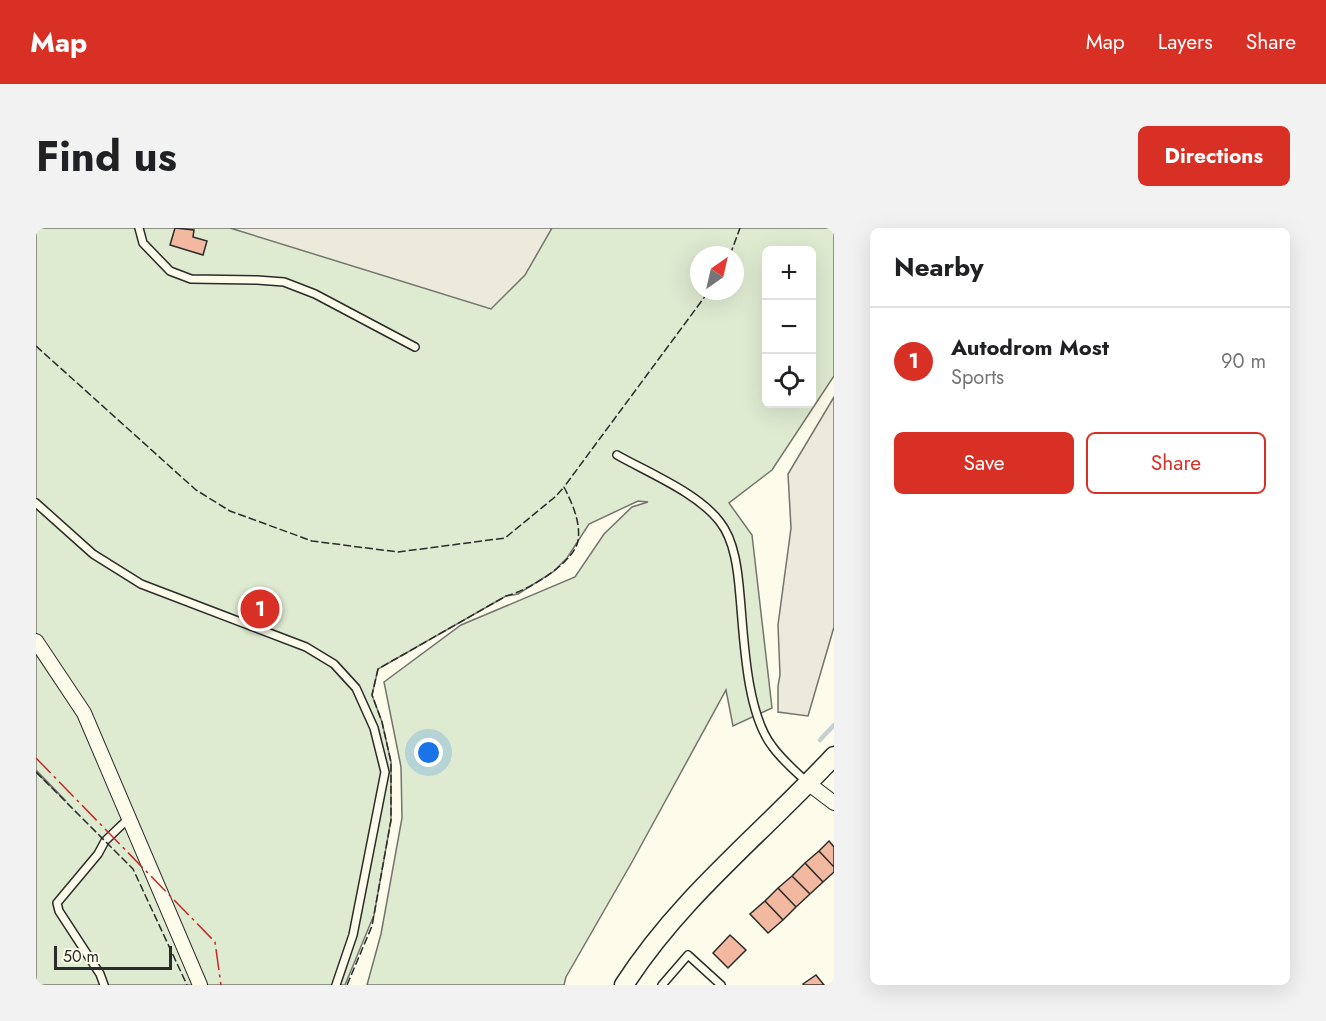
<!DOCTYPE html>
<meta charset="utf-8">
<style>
:root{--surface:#fff;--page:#f2f2f2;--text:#202124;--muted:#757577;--line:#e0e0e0;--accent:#d93025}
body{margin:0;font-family:Jost,sans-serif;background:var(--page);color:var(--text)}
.controls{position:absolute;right:18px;top:18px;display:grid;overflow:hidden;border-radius:9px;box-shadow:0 6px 24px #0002}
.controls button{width:54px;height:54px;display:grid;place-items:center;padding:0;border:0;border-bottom:2px solid var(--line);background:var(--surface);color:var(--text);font:30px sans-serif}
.compass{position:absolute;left:654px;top:18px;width:54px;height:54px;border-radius:50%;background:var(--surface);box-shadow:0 6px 24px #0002;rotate:34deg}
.scale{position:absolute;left:18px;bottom:15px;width:118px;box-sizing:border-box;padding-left:6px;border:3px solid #2b2b2b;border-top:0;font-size:16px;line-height:21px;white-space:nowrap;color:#2b2b2b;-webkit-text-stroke:4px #fdfbea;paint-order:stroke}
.you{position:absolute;left:393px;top:525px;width:21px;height:21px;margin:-15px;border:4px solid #fff;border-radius:50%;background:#1a73e8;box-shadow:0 0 0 9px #1a73e833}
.badge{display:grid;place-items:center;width:39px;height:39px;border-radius:50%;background:var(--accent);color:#fff;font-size:20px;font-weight:700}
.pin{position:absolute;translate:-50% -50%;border:3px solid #fff;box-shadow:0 2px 6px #0006}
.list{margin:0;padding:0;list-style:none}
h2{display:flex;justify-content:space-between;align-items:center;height:78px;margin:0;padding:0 24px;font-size:26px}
h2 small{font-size:20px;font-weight:400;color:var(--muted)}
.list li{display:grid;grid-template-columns:39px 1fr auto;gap:18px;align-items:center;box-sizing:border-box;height:108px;padding:0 24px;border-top:2px solid var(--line)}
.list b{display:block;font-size:22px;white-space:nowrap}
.list p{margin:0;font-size:20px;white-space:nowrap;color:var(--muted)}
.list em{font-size:20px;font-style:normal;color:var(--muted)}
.actions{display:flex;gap:12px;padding:18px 24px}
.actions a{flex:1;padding:14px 0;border:2px solid var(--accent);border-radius:9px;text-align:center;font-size:21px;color:var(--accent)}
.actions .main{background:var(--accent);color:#fff}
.icon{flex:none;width:33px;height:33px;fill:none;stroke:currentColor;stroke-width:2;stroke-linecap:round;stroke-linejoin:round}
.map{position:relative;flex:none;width:798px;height:757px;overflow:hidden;border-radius:9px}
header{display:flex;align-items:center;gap:36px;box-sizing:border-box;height:84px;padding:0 30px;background:var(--accent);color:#fff}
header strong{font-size:28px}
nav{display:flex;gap:33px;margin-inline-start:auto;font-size:21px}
.intro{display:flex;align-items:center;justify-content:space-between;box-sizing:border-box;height:144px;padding:0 36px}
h1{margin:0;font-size:42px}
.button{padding:15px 27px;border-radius:9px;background:var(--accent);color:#fff;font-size:21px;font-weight:700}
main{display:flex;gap:36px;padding:0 36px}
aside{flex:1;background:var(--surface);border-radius:9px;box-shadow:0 6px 24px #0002}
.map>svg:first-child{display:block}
.green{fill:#deebd1;stroke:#74746e;stroke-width:1.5;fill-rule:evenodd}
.parking{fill:#eceadb;stroke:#74746e;stroke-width:1.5}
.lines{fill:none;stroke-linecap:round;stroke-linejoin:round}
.stream{stroke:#c7d0d0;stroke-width:4.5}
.building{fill:#f2b8a0;stroke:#2b2b2b;stroke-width:1.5}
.service-casing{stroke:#2b2b2b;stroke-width:10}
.minor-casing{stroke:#2b2b2b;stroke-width:16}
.tertiary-casing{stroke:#2b2b2b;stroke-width:21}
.service{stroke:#fdfbea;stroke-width:7}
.minor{stroke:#fdfbea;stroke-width:14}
.tertiary{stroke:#fdfbea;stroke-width:18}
.fence{stroke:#2b2b2b;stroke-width:1.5;stroke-dasharray:8 3;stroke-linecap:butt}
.power{stroke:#c62828;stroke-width:1.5;stroke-dasharray:21 4.5 3 4.5;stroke-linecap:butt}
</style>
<header>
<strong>Map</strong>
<nav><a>Map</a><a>Layers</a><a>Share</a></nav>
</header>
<div class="intro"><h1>Find us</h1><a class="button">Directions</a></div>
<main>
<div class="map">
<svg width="798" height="757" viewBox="0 0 798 757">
<rect width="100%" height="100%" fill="#fdfbea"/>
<!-- green -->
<path class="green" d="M 0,0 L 798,0 L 798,148 L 736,242 L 693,275 L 716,307 L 736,480 L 697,498 L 690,462 L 596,634 L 530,749 L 528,757 L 331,757 L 345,706 L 366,590 L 365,539 L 348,454 L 425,397 L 539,349 L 568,306 L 596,279 L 612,274 L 602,273 L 553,296 L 531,330 L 517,344 L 482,366 L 470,368 L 342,441 L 336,467 L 346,494 L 355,534 L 355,592 L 338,687 L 309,757 L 0,757 L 0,544 L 30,573 L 0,542 ZM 730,22 L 776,22 L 776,176 L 730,176 ZM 663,27 L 699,27 L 699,63 L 663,63 Z"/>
<!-- parking -->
<path class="parking" d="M 194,0 L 516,0 L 489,47 L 455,81 Z
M 798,169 L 798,399 L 772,488 L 742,484 L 742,458 L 744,447 L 742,397 L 755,300 L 752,246 Z"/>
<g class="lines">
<!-- stream -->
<path class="stream" d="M 784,512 L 798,497"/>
</g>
<!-- building -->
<path class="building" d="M 139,0 L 158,2 L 157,9 L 171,13 L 167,27 L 134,17 Z
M 793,613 L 798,619 L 798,639 L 783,623 Z
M 783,623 L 798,639 L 798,644 L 787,654 L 769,635 Z
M 769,635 L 787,654 L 774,666 L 756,648 Z
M 756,648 L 774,666 L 760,679 L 742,660 Z
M 742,660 L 760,679 L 747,692 L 729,673 Z
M 729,673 L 747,692 L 732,705 L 714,686 Z
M 694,707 L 710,722 L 692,740 L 677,725 Z
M 780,747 L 788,757 L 768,757 L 767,756 Z"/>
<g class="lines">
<defs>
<path id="service" d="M 103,0 L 107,15 L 134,43 L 155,51 L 221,52 L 248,54 L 279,66 L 379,119
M 581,227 C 613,245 662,265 684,294 C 699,313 702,344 704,368 C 708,410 710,484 736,518 C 746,532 759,543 771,554
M 0,275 L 57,326 L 105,356 L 270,419 L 298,436 L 320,460 L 338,500 L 349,544 L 317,707 L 300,757
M 68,757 L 64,746 L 23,683 L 21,675 L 62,626 L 69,613 L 93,590
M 626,757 L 652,727 L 685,757"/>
<path id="minor" d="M 0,413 L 48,485 L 164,757
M 773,556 L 798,575"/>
<path id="tertiary" d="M 588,757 C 645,668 727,605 798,528"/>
</defs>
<!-- service casing -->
<use href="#service" class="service-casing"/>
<!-- minor casing -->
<use href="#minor" class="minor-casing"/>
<!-- tertiary casing -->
<use href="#tertiary" class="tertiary-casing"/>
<!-- service -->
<use href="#service" class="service"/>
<!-- minor -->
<use href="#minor" class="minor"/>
<!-- tertiary -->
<use href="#tertiary" class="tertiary"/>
<!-- fence -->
<path class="fence" d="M 694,27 L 704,0
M 0,118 L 160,262 L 194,283 L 276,313 L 362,324 L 469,310 L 519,269 L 528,259
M 0,544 L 97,641 L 151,757
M 311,757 L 336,698 L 355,592 L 355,534 L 346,494 L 336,467 L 342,441 L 470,368 C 491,363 537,336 542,313 C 545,294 536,275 528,259 L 673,63"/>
<!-- power -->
<path class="power" d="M 0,530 L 179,714 L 185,757"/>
</g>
</svg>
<div class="controls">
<button>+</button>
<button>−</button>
<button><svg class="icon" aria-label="locate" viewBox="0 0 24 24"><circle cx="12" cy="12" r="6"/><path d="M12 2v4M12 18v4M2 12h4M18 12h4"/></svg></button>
</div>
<svg class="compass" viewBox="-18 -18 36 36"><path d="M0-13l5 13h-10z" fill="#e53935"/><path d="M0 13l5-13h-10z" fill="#757577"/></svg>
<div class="scale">50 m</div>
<div class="you"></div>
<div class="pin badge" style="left:224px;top:381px">1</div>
</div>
<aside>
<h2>Nearby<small></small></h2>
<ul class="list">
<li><span class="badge">1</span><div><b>Autodrom Most</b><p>Sports</p></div><em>90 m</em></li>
</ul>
<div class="actions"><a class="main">Save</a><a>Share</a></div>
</aside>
</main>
